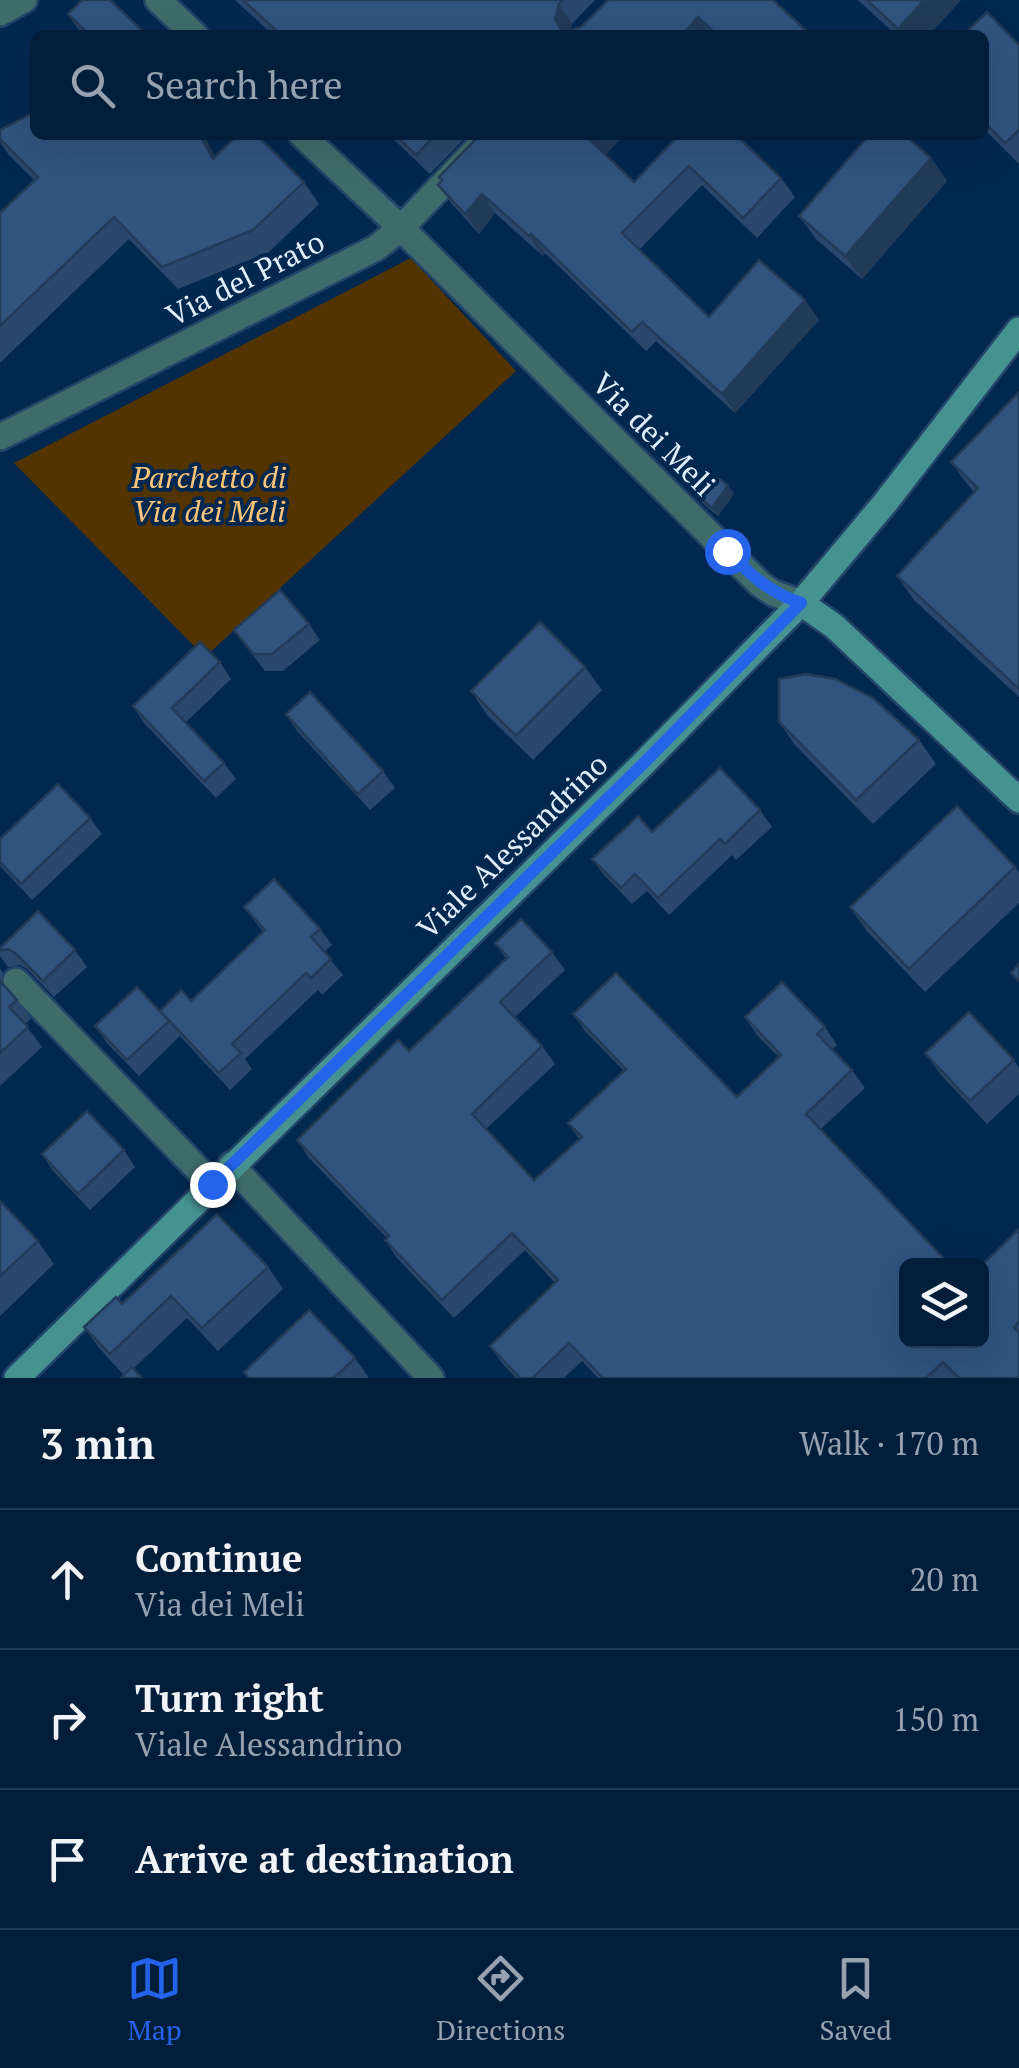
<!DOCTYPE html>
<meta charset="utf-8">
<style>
:root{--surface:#021e3b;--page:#0c2742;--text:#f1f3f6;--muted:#96a2af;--line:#233c55;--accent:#2563eb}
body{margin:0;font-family:"PT Serif",serif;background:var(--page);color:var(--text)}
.controls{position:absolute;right:30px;bottom:30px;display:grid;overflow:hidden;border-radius:15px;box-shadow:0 10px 40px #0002}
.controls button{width:90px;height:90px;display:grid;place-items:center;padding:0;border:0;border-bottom:2px solid var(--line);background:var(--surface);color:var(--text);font:50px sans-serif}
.stop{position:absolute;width:30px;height:30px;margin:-22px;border:8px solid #2563eb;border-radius:50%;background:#fff}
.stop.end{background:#2563eb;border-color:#fff;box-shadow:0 2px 10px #0008}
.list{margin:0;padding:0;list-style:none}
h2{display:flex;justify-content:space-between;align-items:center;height:130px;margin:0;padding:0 40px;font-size:42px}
h2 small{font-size:32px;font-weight:400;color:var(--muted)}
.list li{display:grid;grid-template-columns:65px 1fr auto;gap:30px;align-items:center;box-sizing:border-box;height:140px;padding:0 40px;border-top:2px solid var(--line)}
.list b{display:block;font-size:38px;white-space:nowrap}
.list p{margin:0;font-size:32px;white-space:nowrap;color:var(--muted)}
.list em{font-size:32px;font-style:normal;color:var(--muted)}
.icon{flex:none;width:55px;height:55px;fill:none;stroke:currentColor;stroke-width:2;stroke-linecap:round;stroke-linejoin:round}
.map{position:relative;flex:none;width:1019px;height:1378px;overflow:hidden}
.search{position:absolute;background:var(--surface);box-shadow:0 10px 40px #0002;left:30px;right:30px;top:30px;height:110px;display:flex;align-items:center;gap:25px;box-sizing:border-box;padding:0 35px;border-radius:15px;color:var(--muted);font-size:38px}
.sheet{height:550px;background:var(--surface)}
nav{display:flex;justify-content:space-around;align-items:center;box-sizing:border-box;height:140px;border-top:2px solid var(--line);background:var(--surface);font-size:28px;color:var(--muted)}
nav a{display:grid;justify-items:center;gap:5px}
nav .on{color:var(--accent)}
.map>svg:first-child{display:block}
.green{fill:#533400}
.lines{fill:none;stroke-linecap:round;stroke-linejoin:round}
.street-casing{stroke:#224468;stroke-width:30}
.secondary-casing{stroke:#224468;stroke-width:30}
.street{stroke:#3f6c6b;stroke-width:25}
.secondary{stroke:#469291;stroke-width:25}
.wall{fill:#29486c}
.shaded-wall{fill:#223b58}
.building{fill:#30547e;stroke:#223b58;stroke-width:2.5}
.route{stroke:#2563eb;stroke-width:12}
.labels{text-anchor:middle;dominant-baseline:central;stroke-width:8;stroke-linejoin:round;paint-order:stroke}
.street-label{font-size:30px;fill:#e2effe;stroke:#03284f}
.park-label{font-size:30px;font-style:italic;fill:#fbc478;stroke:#03284f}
</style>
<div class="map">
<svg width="1019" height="1378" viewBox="0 0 1019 1378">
<rect width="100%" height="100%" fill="#03284f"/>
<!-- green -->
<path class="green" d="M 411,258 L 516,371 L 205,657 L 14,463 Z"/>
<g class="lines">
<defs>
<path id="street" d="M 158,0 L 195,35
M 0,13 L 24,0
M 302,135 L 401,228 L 760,584 L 773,593 L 801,603
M 0,437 L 376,248 L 401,228 L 490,135
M 16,981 L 212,1184
M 231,1165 L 431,1378"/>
<path id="secondary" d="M 801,603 L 834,626 L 1019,800
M 17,1378 L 643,764 L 801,603 L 885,503 L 1019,330"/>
</defs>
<!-- street casing -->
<use href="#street" class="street-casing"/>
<!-- secondary casing -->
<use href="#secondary" class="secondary-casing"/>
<!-- street -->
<use href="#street" class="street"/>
<!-- secondary -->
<use href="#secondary" class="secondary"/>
</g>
<!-- wall -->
<path class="wall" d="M 235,0 L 595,0 L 572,24 L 570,30 L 581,27 L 608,0 L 811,35 L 273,35 Z
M 858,0 L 961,0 L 929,35 L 896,35 Z
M 68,14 L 147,35 L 82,35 Z
M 984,35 L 1019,45 L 1019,164 L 984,129 Z
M 0,130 L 35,135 L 204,135 L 215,157 L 304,182 L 319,204 L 269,252 L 178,289 L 129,239 L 0,363 L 0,213 L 34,180 L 9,155 L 0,142 Z
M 389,135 L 468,135 L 430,174 Z
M 679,135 L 781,178 L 795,197 L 757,238 L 702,185 L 639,250 L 709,317 L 805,300 L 819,320 L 735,413 L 656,341 L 646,351 L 545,253 L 543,256 L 495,213 L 479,234 L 452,204 L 438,185 L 606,155 L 634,182 Z
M 931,158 L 947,181 L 862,279 L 816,239 L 799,216 Z
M 1019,392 L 1019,697 L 914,600 L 897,576 L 974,492 L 968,485 L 951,462 Z
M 690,489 L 734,494 L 718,516 L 696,498 Z
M 309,624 L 320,640 L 283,671 L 265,671 L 234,630 Z
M 220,662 L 231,679 L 186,722 L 224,763 L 236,779 L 216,798 L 144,723 L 133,706 Z
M 585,667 L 602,690 L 533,760 L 487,715 L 471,691 Z
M 286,714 L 383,771 L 395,788 L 370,810 L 297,731 Z
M 779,722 L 919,740 L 936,764 L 873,824 L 795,745 Z
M 760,810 L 772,827 L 736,860 L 732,855 L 669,915 L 647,891 L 632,904 L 604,875 L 592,859 L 652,832 Z
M 90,818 L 102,834 L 32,900 L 0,866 L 0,839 Z
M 1015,867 L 1019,872 L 1019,903 L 925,992 L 867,931 L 850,907 Z
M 244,907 L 320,929 L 332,945 L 324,952 L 343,975 L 322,995 L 318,990 L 245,1059 L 252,1069 L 230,1090 L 180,1036 L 139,1076 L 107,1043 L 95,1026 L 160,1011 L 191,1001 L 263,932 Z
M 495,943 L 552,952 L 565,970 L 515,1017 L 542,1046 L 555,1064 L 486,1129 L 534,1180 L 579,1139 L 568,1123 L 624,1071 L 585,1031 L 573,1014 L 737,1097 L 779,1057 L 757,1035 L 745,1017 L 825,1027 L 837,1045 L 832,1049 L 852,1070 L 865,1088 L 821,1129 L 906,1340 L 1019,1229 L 1019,1378 L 598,1378 L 582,1361 L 564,1378 L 516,1378 L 502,1363 L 490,1346 L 555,1283 L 525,1250 L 454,1318 L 397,1258 L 385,1240 L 387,1238 L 309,1158 L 297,1140 L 409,1051 L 506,959 Z
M 0,948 L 75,950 L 87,967 L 54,997 L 27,969 L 20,965 L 8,967 L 0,956 Z
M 0,969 L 3,973 L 1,982 L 17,1000 L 31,1019 L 25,1024 L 42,1047 L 0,1086 Z
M 925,1053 L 1014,1060 L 1019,1068 L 1019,1094 L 987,1124 L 942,1076 Z
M 124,1150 L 135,1167 L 90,1210 L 53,1171 L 42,1154 Z
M 0,1201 L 38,1241 L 54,1264 L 0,1316 Z
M 268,1267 L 283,1289 L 218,1351 L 187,1318 L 133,1369 L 124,1375 L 100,1349 L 84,1327 L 122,1304 Z
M 355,1358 L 369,1378 L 248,1378 L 244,1372 Z"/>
<!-- shaded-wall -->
<path class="shaded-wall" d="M 924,0 L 961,0 L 929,35 L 902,35 L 898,29 Z
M 559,4 L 572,24 L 569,35 L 565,35 L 555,19 Z
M 698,17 L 711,35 L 682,35 Z
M 200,135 L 204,135 L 228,181 L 213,159 Z
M 593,135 L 624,135 L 603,158 L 589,139 Z
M 931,158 L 947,181 L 862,279 L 845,256 Z
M 482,194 L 495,213 L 479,234 L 465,214 Z
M 531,234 L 545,253 L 543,256 L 529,236 Z
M 805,300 L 819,320 L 735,413 L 722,394 Z
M 728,485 L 734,494 L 718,516 L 712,508 Z"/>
<!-- building -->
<path class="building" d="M 82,0 L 110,0 L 147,35 L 89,35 L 68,14 Z
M 243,0 L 563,0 L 559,4 L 555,19 L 560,28 L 567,31 L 581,27 L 608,0 L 773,0 L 811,35 L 717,35 L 698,17 L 682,35 L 281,35 Z
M 867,0 L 924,0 L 898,29 Z
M 987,12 L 1019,45 L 1019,130 L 1005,143 L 984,122 L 984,35 L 963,35 Z
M 35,112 L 35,135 L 200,135 L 213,159 L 237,135 L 257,135 L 304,182 L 253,230 L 162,267 L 114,217 L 0,326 L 0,213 L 38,177 L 0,139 L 0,130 Z
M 395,135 L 435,135 L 416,155 Z
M 480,135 L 593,135 L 589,139 L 634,182 L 679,135 L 736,135 L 781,178 L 743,218 L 689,166 L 622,233 L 709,317 L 759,260 L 805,300 L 722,394 L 642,322 L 632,332 L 531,234 L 529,236 L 482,194 L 465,214 L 438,185 L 442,180 L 439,177 Z
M 869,135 L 905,135 L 931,158 L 845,256 L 799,216 Z
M 1019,392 L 1019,689 L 897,576 L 978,488 L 951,462 Z
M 704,468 L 728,485 L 712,508 L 690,489 Z
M 280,590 L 309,624 L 272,654 L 253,654 L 234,630 Z
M 540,622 L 585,667 L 516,736 L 471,691 Z
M 200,642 L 220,662 L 172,708 L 224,763 L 204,781 L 133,706 Z
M 806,674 L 835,679 L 873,698 L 919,740 L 856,800 L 779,722 L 779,679 Z
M 310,692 L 383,771 L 358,794 L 286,714 Z
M 720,768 L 760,810 L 725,844 L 720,839 L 658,898 L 635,874 L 621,888 L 592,859 L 638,816 L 652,832 Z
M 58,784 L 90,818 L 21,884 L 0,862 L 0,839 Z
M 957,806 L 1015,867 L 909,969 L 850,907 Z
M 274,879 L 320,929 L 311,937 L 331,959 L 311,978 L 306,973 L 232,1044 L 241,1053 L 219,1073 L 160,1011 L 181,990 L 191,1001 L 265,930 L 244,907 Z
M 38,911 L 75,950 L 43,981 L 15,953 L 8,949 L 0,950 L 0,948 Z
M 521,919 L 552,952 L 500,1002 L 542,1046 L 472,1114 L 534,1180 L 582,1137 L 568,1123 L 626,1069 L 573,1014 L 616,973 L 737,1097 L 781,1055 L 745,1017 L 782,982 L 825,1027 L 817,1034 L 852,1070 L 806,1114 L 951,1266 L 906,1266 L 906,1340 L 982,1340 L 981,1266 L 1019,1229 L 1019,1322 L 1014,1327 L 1019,1333 L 1019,1378 L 959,1378 L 943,1362 L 926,1378 L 603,1378 L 569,1343 L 533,1378 L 520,1378 L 490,1346 L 558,1280 L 512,1233 L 442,1300 L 385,1240 L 389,1236 L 297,1140 L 398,1040 L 409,1051 L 508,957 L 495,943 Z
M 1019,964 L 1019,981 L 1011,973 Z
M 0,981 L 17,1000 L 9,1007 L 28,1027 L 0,1053 Z
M 137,987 L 169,1021 L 127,1060 L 95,1026 Z
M 969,1012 L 1014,1060 L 970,1101 L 925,1053 Z
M 87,1111 L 124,1150 L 78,1194 L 42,1154 Z
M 0,1201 L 38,1241 L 0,1276 Z
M 217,1214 L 268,1267 L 202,1328 L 171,1296 L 110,1354 L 84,1327 L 116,1297 L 122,1304 Z
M 309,1310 L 355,1358 L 334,1378 L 249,1378 L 244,1372 Z
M 132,1367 L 142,1378 L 121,1378 Z"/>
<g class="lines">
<!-- route -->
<path class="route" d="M 212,1184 L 643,764 L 801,603 C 768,592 751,575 727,551"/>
</g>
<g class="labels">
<!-- street labels -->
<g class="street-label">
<text transform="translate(245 278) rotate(-27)">Via del Prato</text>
<text transform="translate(654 434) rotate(45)">Via dei Meli</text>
<text transform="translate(512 846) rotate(-44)">Viale Alessandrino</text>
</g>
<!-- park labels -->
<g class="park-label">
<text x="209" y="477">Parchetto di<tspan x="209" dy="34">Via dei Meli</tspan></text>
</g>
</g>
</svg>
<div class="controls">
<button><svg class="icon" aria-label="layers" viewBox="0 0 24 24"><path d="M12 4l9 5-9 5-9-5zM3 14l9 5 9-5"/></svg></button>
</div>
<div class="stop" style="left:727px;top:551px"></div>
<div class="stop end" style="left:212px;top:1184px"></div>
<div class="search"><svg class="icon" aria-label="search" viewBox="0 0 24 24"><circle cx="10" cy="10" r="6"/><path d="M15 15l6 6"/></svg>Search here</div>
</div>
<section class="sheet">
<h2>3 min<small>Walk · 170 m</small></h2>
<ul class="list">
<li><svg class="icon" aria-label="ahead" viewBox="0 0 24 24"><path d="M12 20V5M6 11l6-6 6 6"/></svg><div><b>Continue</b><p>Via dei Meli</p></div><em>20 m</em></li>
<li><svg class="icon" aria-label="right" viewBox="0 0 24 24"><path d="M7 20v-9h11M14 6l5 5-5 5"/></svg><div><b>Turn right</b><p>Viale Alessandrino</p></div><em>150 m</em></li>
<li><svg class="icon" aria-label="arrive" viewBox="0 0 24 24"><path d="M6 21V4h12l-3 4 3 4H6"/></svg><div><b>Arrive at destination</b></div></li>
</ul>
</section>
<nav>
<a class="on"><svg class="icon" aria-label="map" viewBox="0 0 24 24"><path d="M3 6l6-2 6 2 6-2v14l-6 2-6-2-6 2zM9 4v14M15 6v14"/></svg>Map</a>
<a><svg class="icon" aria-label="directions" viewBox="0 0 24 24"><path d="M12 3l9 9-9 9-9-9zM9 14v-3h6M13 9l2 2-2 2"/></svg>Directions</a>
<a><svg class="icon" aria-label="saved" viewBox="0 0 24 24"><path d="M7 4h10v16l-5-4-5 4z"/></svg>Saved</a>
</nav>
